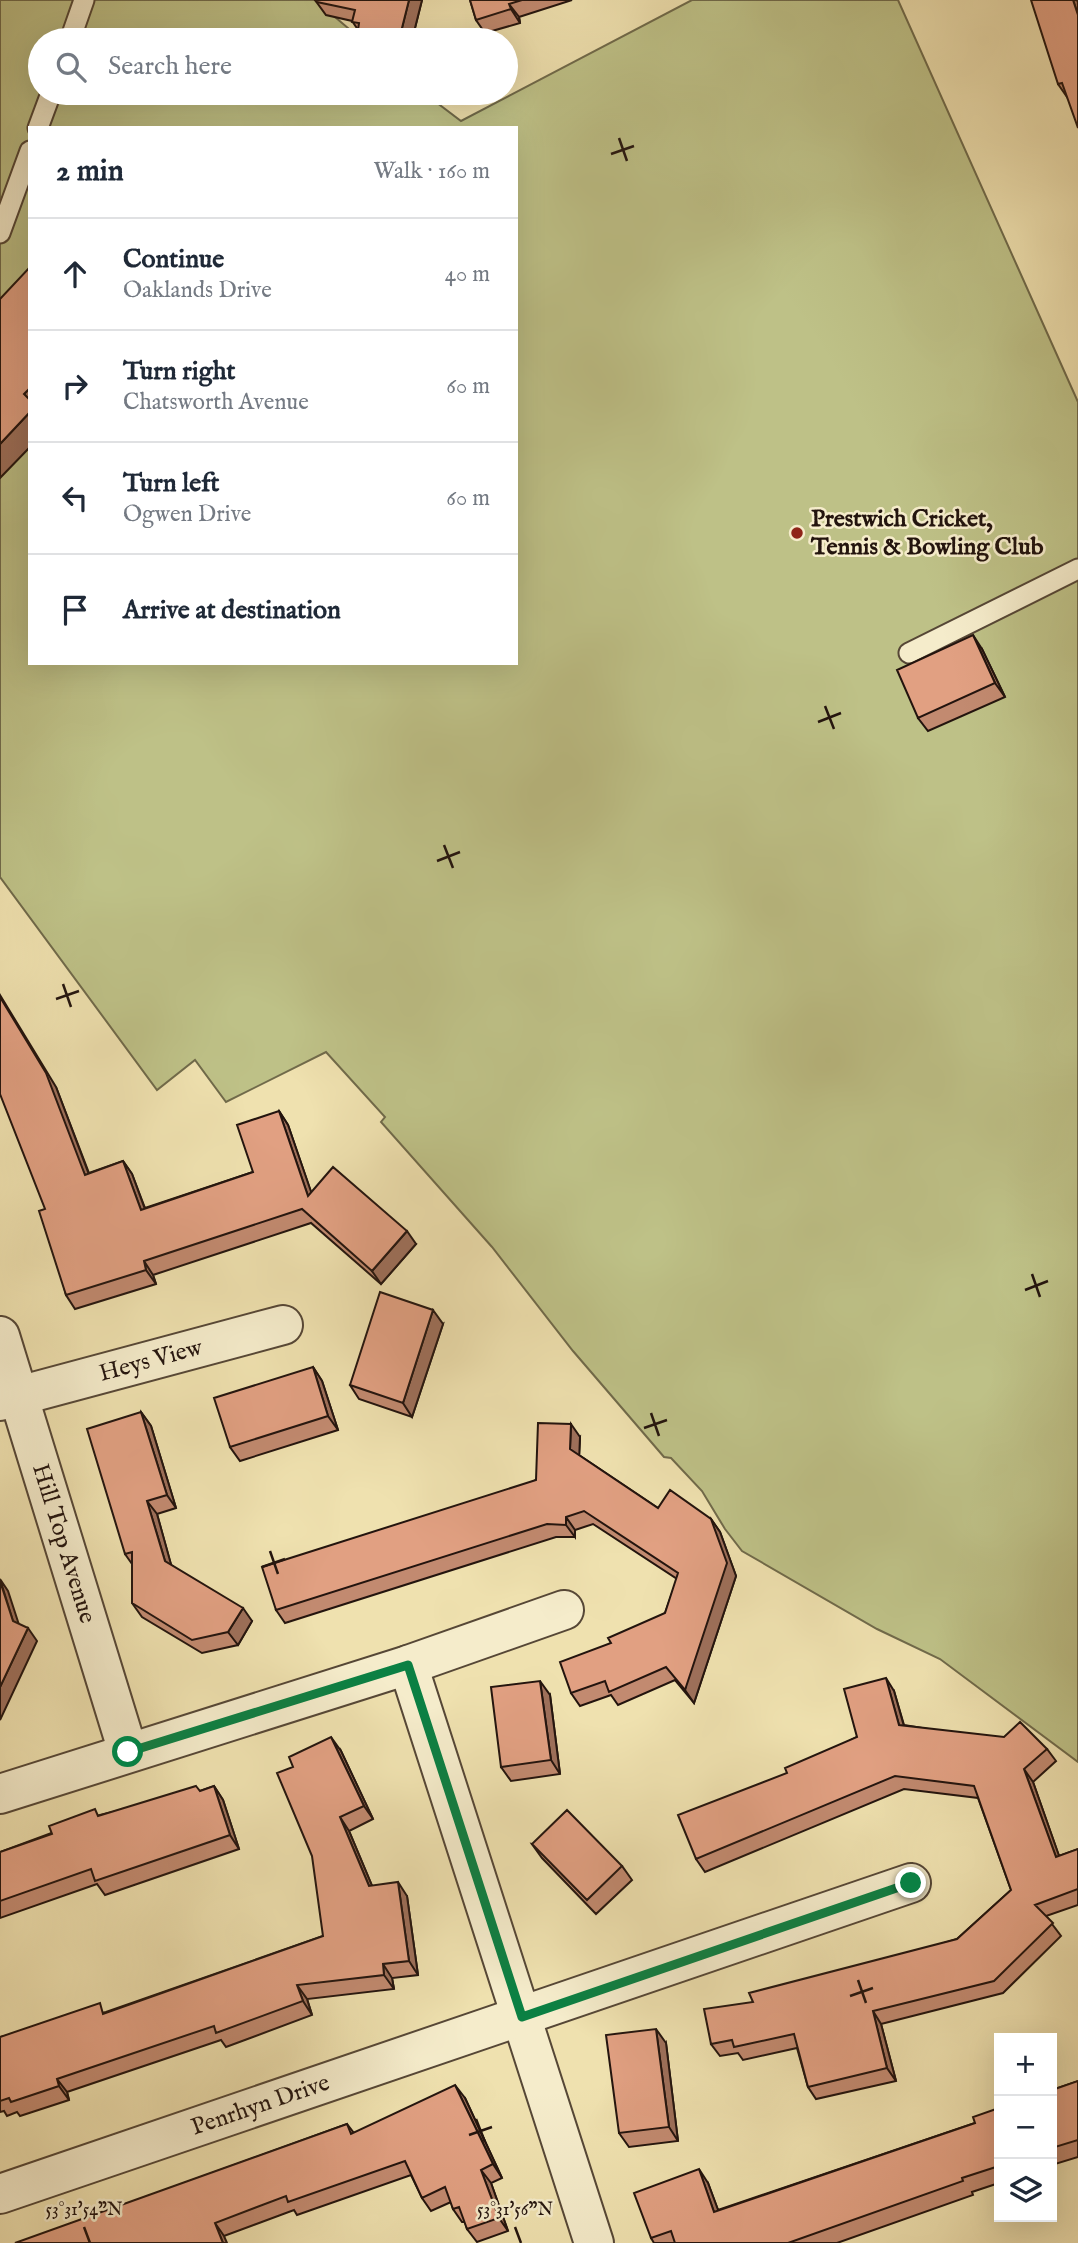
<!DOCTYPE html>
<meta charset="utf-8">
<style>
:root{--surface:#fff;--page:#f6f6f7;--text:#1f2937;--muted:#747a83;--line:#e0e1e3}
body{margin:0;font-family:"IM FELL English",serif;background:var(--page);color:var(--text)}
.controls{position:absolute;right:21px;bottom:21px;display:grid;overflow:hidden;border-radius:0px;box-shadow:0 7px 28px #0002}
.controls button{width:63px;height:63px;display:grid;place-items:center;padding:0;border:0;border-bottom:2px solid var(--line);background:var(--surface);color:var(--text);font:35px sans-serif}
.stop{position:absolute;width:21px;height:21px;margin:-16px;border:5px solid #0b8043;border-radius:50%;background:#fff}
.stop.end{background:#0b8043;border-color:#fff;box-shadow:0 2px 7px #0008}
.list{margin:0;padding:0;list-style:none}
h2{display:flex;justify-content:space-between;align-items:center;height:91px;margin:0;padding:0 28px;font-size:30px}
h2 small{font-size:23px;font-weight:400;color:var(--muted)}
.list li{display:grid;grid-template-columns:46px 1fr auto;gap:21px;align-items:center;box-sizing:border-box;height:112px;padding:0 28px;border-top:2px solid var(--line)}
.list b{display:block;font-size:26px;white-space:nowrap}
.list p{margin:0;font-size:23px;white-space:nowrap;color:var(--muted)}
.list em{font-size:23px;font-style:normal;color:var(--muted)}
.icon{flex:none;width:38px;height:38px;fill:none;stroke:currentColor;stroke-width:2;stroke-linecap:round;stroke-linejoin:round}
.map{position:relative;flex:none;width:1078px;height:2243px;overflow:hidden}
.search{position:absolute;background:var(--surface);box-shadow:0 7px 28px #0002;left:28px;top:28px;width:490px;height:77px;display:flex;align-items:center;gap:18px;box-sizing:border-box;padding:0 24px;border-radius:38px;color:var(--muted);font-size:26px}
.panel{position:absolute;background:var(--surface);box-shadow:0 7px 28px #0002;left:28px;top:126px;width:490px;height:539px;border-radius:0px}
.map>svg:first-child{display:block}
.green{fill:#bec187;stroke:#706a4a;stroke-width:2;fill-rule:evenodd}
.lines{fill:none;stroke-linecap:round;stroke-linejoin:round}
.service-casing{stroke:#564736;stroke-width:23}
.minor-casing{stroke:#564736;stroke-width:42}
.service{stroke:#f5eccb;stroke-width:19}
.minor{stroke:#f5eccb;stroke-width:38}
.wall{fill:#c28a70;stroke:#23140e;stroke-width:2}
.shaded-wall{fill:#9e705b;stroke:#23140e;stroke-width:2}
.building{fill:#e1a082;stroke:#23140e;stroke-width:2}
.route{stroke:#0b8043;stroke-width:9}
.ticks{fill:none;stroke:#23140e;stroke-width:2.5}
.poi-dot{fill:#8f2418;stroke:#f5eccb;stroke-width:2.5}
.labels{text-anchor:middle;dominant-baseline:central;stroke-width:5;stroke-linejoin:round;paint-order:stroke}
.poi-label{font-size:24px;font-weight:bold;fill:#23140e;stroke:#f5eccb;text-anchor:start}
.street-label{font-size:24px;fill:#23140e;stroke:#f5eccb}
.ticks-label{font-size:18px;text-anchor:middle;fill:#23140e;stroke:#f5eccb;stroke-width:5;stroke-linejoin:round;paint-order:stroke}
</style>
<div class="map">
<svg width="1078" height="2243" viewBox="0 0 1078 2243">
<rect width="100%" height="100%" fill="#efe1af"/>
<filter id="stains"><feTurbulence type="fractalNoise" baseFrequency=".00286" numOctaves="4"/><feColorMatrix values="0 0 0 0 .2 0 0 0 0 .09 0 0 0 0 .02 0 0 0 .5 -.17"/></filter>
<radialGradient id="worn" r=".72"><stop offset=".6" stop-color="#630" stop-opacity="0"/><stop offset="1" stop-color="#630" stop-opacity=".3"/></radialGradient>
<!-- green -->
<path class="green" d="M 0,0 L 315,0 L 362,40 L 40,40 L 40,93 L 424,93 L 461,121 L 692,0 L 898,0 L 1078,402 L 1078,1762 L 940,1659 L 877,1629 L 742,1551 L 725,1529 L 702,1491 L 671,1458 L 664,1457 L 573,1351 L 492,1247 L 381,1122 L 385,1117 L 326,1052 L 226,1102 L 195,1060 L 157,1090 L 0,877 ZM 30,128 L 516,128 L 516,663 L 30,663 Z"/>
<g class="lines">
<defs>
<path id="service" d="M 70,40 L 84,0
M 38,128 L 51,93
M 0,233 L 30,151
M 909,653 L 1078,569"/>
<g id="minor">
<path id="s1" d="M 0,1336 L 128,1752"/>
<path id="s2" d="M 0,1401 L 283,1325"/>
<path d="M 408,1665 L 594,2243"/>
<path d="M 0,1794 L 408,1665 L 564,1610"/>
<path id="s3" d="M 0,2194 L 911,1883"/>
</g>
</defs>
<!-- service casing -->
<use href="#service" class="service-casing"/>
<!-- minor casing -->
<use href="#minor" class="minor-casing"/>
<!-- service -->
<use href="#service" class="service"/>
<!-- minor -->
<use href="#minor" class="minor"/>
</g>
<!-- wall -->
<path class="wall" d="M 315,0 L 422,0 L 412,40 L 365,40 L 352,21 L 326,15 Z
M 470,0 L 572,0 L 519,17 L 520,23 L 485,33 L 476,20 Z
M 1077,0 L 1067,97 L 1058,84 Z
M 982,649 L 1005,697 L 928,731 L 918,718 Z
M 56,1087 L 89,1173 L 123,1161 L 132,1174 L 145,1208 L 253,1172 L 279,1111 L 288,1125 L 311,1192 L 416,1244 L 381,1284 L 311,1223 L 153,1275 L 156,1284 L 75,1309 L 66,1295 L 45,1209 Z
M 443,1324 L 412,1417 L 359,1399 L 350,1385 Z
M 313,1367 L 322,1381 L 338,1430 L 240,1461 L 230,1447 Z
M 141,1412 L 151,1426 L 176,1508 L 157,1514 L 171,1565 L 252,1621 L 238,1645 L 202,1653 L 142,1617 L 132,1603 L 132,1564 L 125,1554 Z
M 580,1437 L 579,1455 L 658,1508 L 711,1519 L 720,1532 L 736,1576 L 694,1703 L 675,1680 L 618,1705 L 611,1695 L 580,1706 L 571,1693 L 611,1643 L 665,1613 L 677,1579 L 593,1524 L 575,1530 L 575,1537 L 556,1537 L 285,1623 L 276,1610 L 536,1480 Z
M 894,1691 L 904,1725 L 1047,1749 L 1056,1761 L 1033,1782 L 1059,1856 L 1078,1849 L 1078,1905 L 1046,1916 L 1061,1936 L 1003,1993 L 881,2024 L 896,2081 L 816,2099 L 808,2087 L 797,2048 L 743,2060 L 738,2053 L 720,2056 L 711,2044 L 753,2002 L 957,1939 L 1011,1890 L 978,1798 L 904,1789 L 705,1872 L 696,1859 L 787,1773 L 857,1737 Z
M 550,1695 L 560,1774 L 511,1781 L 501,1767 Z
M 341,1751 L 373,1819 L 349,1831 L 372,1886 L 407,1896 L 418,1975 L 392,1978 L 394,1989 L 307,1999 L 312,2015 L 226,2047 L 221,2040 L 67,2092 L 69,2100 L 20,2116 L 17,2112 L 7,2116 L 4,2111 L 0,2112 L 0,2037 L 106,2012 L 323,1936 Z
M 214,1786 L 223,1800 L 239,1849 L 105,1895 L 97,1884 L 0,1918 L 0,1852 L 100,1815 L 200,1791 Z
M 532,1844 L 622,1866 L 632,1880 L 596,1914 L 542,1858 Z
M 666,2043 L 678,2141 L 629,2147 L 619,2133 Z
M 1078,2081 L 1078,2157 L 1052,2165 L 1052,2090 Z
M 465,2098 L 502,2178 L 491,2183 L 508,2231 L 477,2242 L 467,2229 L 465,2222 L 462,2222 L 453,2209 L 451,2202 L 431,2211 L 422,2198 L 411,2175 L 297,2215 L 294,2210 L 224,2236 L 38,2236 L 347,2124 L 354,2133 Z
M 999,2108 L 999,2183 L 972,2192 L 973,2195 L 837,2243 L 654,2243 L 651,2238 L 708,2183 L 718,2210 L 975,2123 Z"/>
<!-- shaded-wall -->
<path class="shaded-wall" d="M 409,0 L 422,0 L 412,40 L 399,40 Z
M 1073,0 L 1077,0 L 1078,2 L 1078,15 Z
M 509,4 L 519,17 L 520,23 L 511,9 Z
M 30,388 L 30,403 L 24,394 Z
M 30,412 L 30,447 L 0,478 L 0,444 Z
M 973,635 L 982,649 L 1005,697 L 995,683 Z
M 0,995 L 56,1087 L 94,1188 L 85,1175 L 0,997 Z
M 279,1111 L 288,1125 L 317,1209 L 308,1196 Z
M 123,1161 L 132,1174 L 150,1223 L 141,1210 Z
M 407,1231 L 416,1244 L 381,1284 L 372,1271 Z
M 144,1261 L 153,1275 L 156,1284 L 146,1270 Z
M 433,1310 L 443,1324 L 412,1417 L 403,1403 Z
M 313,1367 L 322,1381 L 338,1430 L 328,1416 Z
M 141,1412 L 151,1426 L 176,1508 L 167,1495 Z
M 571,1424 L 580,1437 L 579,1462 L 570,1449 Z
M 147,1501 L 157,1514 L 174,1575 L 165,1561 Z
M 566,1517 L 575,1530 L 575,1537 L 566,1525 Z
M 711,1519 L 720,1532 L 736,1576 L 694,1703 L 685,1690 Z
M 0,1579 L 8,1591 L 22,1634 L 13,1621 Z
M 243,1608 L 252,1621 L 238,1645 L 228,1632 Z
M 28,1628 L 37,1641 L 0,1720 L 0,1687 Z
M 886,1678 L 894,1691 L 907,1737 L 899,1725 Z
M 540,1681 L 550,1695 L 560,1774 L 551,1760 Z
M 331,1737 L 341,1751 L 373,1819 L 364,1806 Z
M 1024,1769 L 1033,1782 L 1064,1870 L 1056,1857 Z
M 214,1786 L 223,1800 L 239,1849 L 230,1835 Z
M 340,1817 L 349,1831 L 378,1900 L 369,1886 Z
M 398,1882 L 407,1896 L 418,1975 L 409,1961 Z
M 383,1964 L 392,1978 L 394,1989 L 384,1975 Z
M 297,1985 L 307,1999 L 312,2015 L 303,2001 Z
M 873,2011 L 881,2024 L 896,2081 L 887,2068 Z
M 656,2029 L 666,2043 L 678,2141 L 669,2127 Z
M 57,2079 L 67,2092 L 69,2100 L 59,2086 Z
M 455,2085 L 465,2098 L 502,2178 L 493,2164 Z
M 699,2169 L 708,2183 L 724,2226 L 714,2212 Z
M 481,2170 L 491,2183 L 508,2231 L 499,2218 Z
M 215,2223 L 224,2236 L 227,2243 L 223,2243 Z"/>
<!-- building -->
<path class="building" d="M 315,0 L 409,0 L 399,40 L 358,30 L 359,23 L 352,22 L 355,10 L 317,2 Z
M 470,0 L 522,0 L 509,4 L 511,9 L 476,20 Z
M 1031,0 L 1073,0 L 1078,15 L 1078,128 L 1062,83 L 1058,84 Z
M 30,267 L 30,388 L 24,394 L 30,400 L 30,412 L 0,444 L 0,299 Z
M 973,635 L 995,683 L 918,718 L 897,670 Z
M 0,997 L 46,1073 L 85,1175 L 123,1161 L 141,1210 L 253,1172 L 237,1125 L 279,1111 L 308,1196 L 333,1167 L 407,1231 L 372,1271 L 302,1209 L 144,1261 L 146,1270 L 66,1295 L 39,1211 L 45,1209 L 0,1094 Z
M 380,1292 L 433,1310 L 403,1403 L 350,1385 Z
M 313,1367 L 328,1416 L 230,1447 L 214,1398 Z
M 141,1412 L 167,1495 L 147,1501 L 165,1561 L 243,1608 L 228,1632 L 192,1640 L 132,1603 L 132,1552 L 125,1554 L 87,1429 Z
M 538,1423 L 571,1424 L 570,1449 L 658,1508 L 670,1490 L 711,1519 L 727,1563 L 685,1690 L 666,1667 L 609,1692 L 605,1681 L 571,1693 L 560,1662 L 611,1643 L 608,1638 L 665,1613 L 678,1573 L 584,1511 L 566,1517 L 566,1525 L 547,1524 L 276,1610 L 262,1567 L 536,1480 Z
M 0,1581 L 13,1621 L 28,1628 L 0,1687 Z
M 886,1678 L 899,1725 L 1004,1737 L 1020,1722 L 1047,1749 L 1024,1769 L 1056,1857 L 1078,1849 L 1078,1889 L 1035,1905 L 1053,1923 L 994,1981 L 873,2011 L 887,2068 L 808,2087 L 794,2034 L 734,2047 L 732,2040 L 711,2044 L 704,2009 L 753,2002 L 749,1993 L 957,1939 L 1011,1890 L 974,1786 L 895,1776 L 696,1859 L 678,1815 L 787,1773 L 785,1768 L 857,1737 L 844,1689 Z
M 540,1681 L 551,1760 L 501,1767 L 491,1687 Z
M 331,1737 L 364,1806 L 340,1817 L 369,1886 L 398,1882 L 409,1961 L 383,1964 L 384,1975 L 297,1985 L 303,2001 L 216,2033 L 214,2026 L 57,2079 L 59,2086 L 11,2102 L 9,2098 L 0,2101 L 0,2037 L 100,2003 L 103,2014 L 323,1936 L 312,1856 L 277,1773 L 293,1767 L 289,1757 Z
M 196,1786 L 200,1791 L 214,1786 L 230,1835 L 95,1881 L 91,1869 L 0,1901 L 0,1852 L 52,1834 L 49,1826 L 95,1809 L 98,1816 Z
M 567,1810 L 622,1866 L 587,1900 L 532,1844 Z
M 656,2029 L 669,2127 L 619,2133 L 606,2035 Z
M 1078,2081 L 1078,2140 L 1052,2148 L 1052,2090 Z
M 455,2085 L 493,2164 L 481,2170 L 499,2218 L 467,2229 L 459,2207 L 453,2209 L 445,2187 L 422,2198 L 405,2161 L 288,2202 L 286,2196 L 215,2223 L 223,2243 L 15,2243 L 347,2124 L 351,2134 Z
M 999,2108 L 999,2166 L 962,2178 L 963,2181 L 788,2243 L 675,2243 L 671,2231 L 651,2238 L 634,2193 L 699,2169 L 714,2212 L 975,2123 L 973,2117 Z"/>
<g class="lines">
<!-- route -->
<path class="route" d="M 128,1752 L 408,1665 L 522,2017 L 911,1883"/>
</g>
<!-- ticks -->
<path class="ticks" d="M 619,138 L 627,161M 611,154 L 634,146M 825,706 L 834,729M 818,722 L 841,713M 444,845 L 453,868M 437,861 L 460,852M 63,984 L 71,1007M 56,999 L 79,991M 1032,1274 L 1040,1297M 1025,1290 L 1048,1281M 651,1413 L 659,1436M 644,1428 L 667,1420M 270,1551 L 278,1574M 262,1567 L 285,1559M 858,1980 L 866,2003M 850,1996 L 873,1988M 476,2119 L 485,2142M 469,2135 L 492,2127M 84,2227 L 90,2243M 515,2227 L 521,2243"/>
<!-- markers -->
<circle class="poi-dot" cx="797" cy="533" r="7"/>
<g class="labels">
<!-- poi labels -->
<g class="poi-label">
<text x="811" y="519">Prestwich Cricket,<tspan x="811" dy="28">Tennis &amp; Bowling Club</tspan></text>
</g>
<!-- street labels -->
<g class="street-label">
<text stroke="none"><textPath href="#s2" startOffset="156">Heys View</textPath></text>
<text stroke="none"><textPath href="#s1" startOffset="217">Hill Top Avenue</textPath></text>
<text stroke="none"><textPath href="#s3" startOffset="275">Penrhyn Drive</textPath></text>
</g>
</g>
<g class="ticks-label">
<text x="84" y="2215">53°31'54"N</text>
<text x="515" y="2215">53°31'56"N</text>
</g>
<rect width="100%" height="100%" filter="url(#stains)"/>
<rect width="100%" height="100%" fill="url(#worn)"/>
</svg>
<div class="controls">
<button>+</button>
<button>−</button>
<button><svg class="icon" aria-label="layers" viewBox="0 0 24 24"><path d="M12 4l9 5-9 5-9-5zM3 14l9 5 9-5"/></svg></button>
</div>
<div class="stop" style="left:128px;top:1752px"></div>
<div class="stop end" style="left:911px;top:1883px"></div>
<div class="search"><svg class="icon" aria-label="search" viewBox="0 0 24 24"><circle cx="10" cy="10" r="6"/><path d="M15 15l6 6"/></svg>Search here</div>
<section class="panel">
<h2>2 min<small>Walk · 160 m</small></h2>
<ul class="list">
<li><svg class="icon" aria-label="ahead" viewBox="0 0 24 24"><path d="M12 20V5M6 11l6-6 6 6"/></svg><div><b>Continue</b><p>Oaklands Drive</p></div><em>40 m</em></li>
<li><svg class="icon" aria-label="right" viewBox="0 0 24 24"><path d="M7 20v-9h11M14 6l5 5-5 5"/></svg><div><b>Turn right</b><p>Chatsworth Avenue</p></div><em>60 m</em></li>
<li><svg class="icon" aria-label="left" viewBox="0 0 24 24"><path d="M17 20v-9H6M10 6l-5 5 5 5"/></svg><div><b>Turn left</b><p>Ogwen Drive</p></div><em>60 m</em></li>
<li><svg class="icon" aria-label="arrive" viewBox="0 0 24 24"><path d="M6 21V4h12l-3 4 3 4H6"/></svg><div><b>Arrive at destination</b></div></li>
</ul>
</section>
</div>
